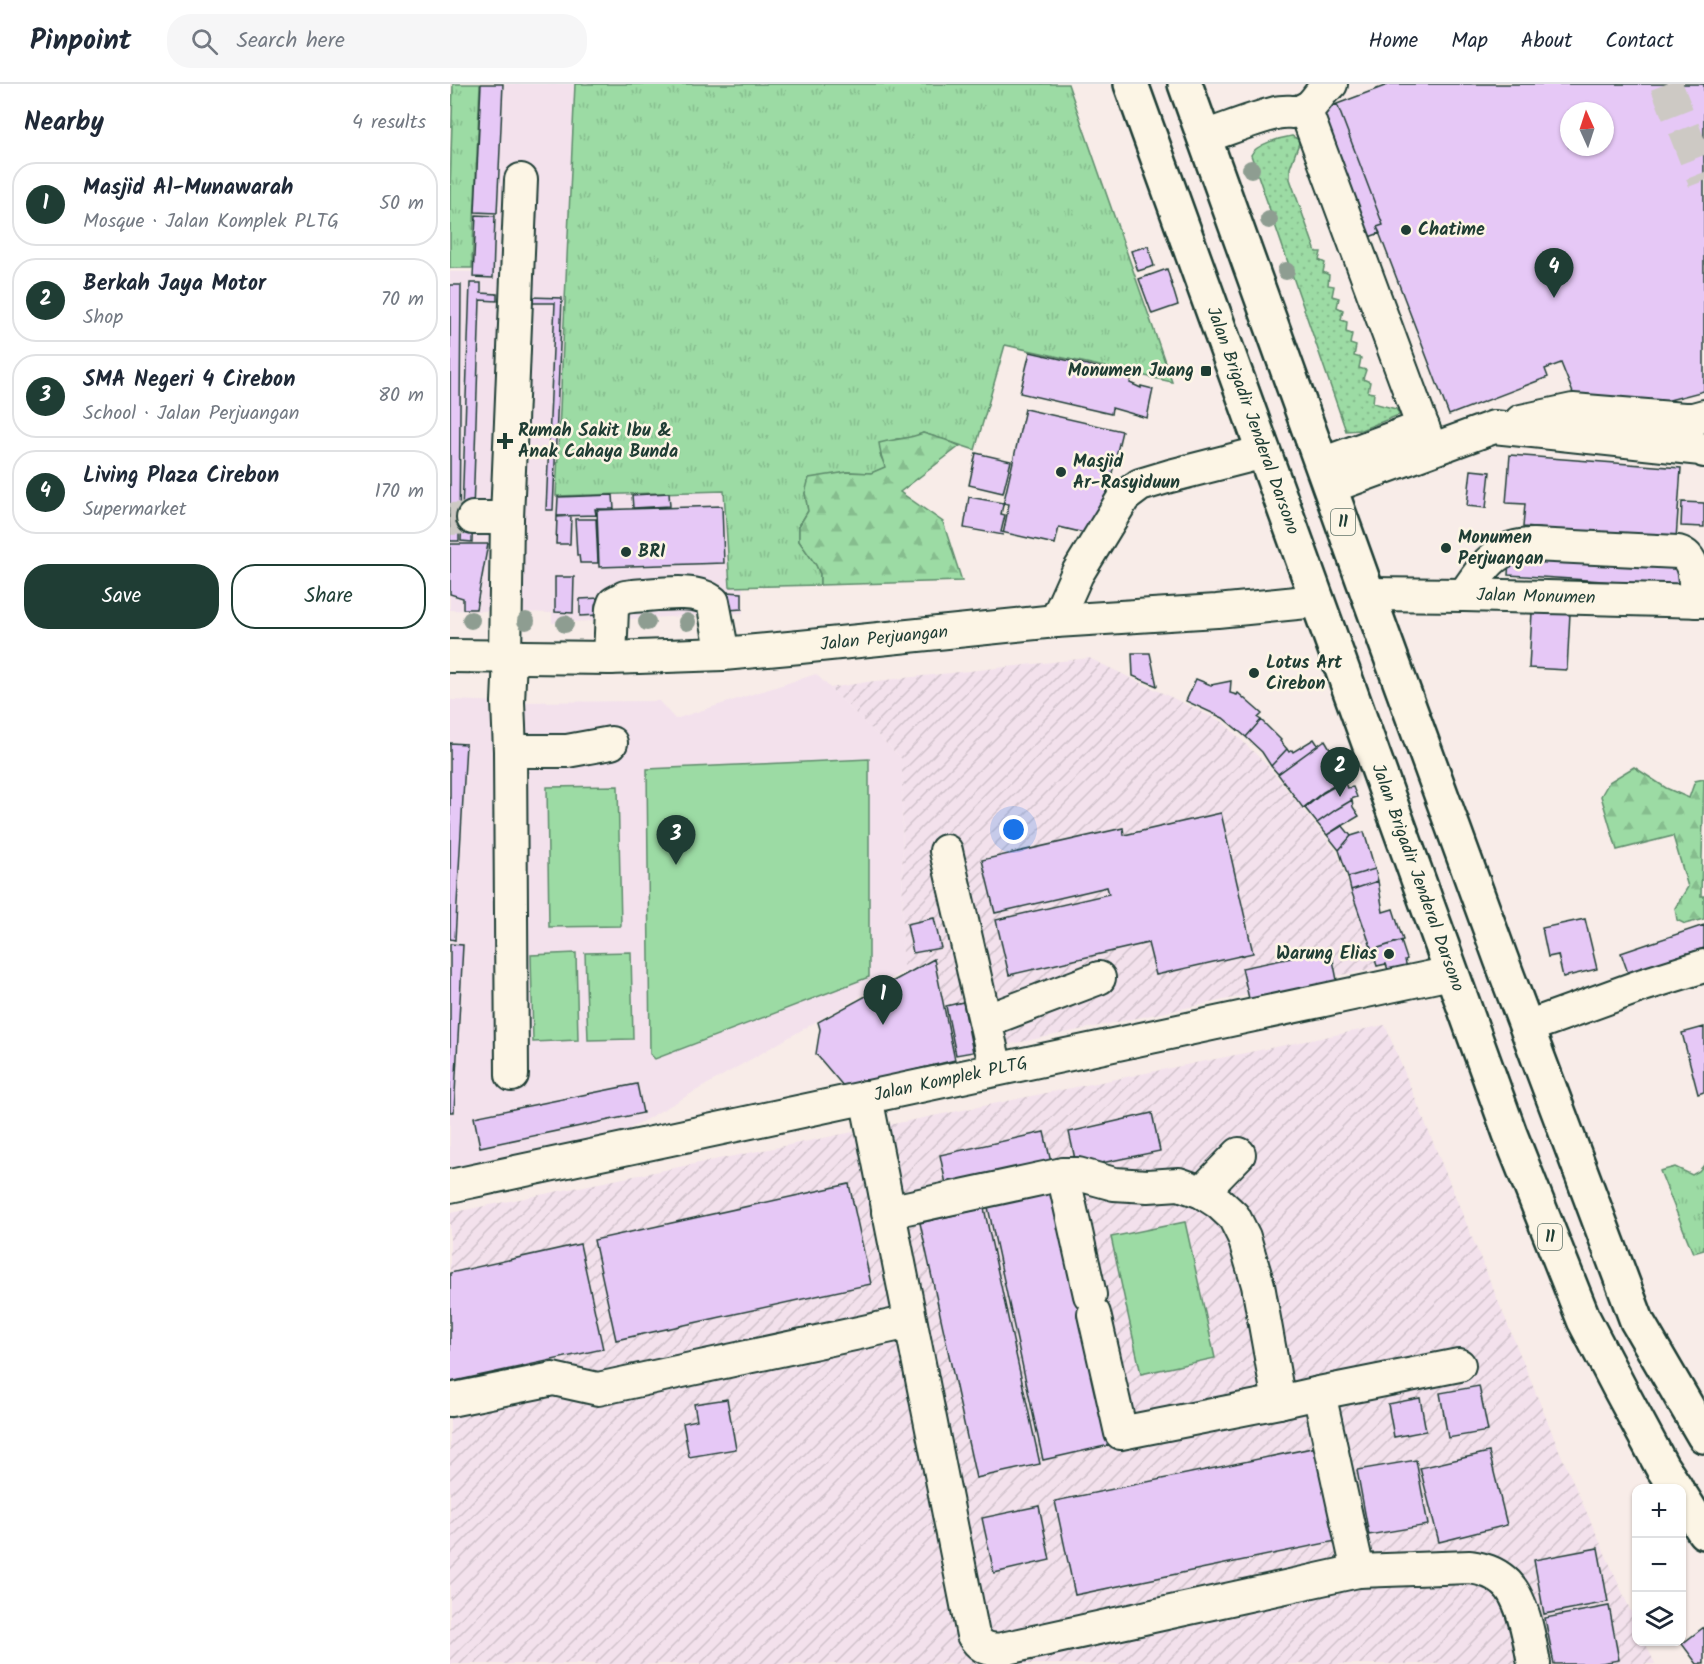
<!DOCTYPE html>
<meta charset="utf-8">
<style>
:root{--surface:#fff;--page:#f6f6f7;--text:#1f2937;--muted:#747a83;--line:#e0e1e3;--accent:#1f3d34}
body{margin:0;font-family:Kalam,sans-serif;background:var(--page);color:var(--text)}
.controls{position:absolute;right:18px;bottom:18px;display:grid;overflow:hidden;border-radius:12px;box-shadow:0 2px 4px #0004}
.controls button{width:54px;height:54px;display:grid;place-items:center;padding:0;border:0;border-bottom:2px solid var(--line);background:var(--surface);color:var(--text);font:30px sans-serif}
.compass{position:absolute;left:1110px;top:18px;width:54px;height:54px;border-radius:50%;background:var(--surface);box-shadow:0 2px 4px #0004;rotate:357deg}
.you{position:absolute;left:564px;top:746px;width:21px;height:21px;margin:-15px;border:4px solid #fff;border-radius:50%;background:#1a73e8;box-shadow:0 0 0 9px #1a73e833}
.badge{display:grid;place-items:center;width:39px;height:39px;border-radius:50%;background:var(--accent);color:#fff;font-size:20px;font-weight:700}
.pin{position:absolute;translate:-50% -50px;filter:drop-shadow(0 2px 3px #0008)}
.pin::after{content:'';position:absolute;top:32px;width:21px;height:18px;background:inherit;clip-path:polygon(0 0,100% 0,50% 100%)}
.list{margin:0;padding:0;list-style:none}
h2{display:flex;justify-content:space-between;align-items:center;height:78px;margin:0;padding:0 24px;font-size:26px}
h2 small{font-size:20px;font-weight:400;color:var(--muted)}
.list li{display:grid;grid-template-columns:39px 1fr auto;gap:18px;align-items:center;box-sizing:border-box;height:84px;margin:0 12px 12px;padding:0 12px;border:2px solid var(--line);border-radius:24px}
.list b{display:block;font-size:22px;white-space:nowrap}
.list p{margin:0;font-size:20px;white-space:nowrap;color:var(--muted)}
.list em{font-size:20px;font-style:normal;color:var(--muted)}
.actions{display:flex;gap:12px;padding:18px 24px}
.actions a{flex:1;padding:14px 0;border:2px solid var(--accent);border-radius:24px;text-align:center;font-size:21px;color:var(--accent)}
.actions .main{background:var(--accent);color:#fff}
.icon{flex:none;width:33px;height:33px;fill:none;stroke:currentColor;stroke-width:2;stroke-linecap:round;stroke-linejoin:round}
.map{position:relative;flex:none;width:1254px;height:1580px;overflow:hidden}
header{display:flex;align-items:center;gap:36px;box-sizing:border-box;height:84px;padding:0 30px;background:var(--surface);border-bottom:2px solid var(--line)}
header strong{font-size:28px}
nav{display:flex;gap:33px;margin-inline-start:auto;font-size:21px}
.search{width:420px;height:54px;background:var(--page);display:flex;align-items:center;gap:15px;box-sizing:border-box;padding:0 21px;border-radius:24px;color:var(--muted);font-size:22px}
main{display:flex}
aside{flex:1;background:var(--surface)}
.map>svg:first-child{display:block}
.built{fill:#f3e1ec}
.industrial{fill:url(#industrial-furrows)}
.grass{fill:url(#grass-tufts);stroke:#5e8c6c;stroke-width:1.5}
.forest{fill:url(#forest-firs);stroke:#5e8c6c;stroke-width:1.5}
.garden{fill:url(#garden-dots);stroke:#5e8c6c;stroke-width:1.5}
.pitch{fill:#9cdba4;stroke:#5e8c6c;stroke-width:1.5}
.building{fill:#e6c8f6;stroke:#1f3d34;stroke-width:1.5;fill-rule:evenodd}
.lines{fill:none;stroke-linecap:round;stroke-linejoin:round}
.minor-tunnel{stroke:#cdc9c4;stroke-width:32;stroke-dasharray:32 16;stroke-linecap:butt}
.minor-casing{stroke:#1f3d34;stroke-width:36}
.highway-casing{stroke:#1f3d34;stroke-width:38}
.minor{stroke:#fcf5e5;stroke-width:32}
.highway{stroke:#fcf5e5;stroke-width:33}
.tree{fill:#8e9d91}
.poi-dot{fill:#1f3d34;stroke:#fcf5e5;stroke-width:2}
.labels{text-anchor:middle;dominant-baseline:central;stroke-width:5;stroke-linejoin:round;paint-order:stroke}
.shield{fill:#fcf5e5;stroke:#617469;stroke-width:1.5}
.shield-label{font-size:16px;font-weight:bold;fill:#1f3d34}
.poi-label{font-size:18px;font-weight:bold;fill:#1f3d34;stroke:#fcf5e5;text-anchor:start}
.street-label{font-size:18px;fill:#1f3d34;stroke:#fcf5e5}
</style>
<header>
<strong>Pinpoint</strong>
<div class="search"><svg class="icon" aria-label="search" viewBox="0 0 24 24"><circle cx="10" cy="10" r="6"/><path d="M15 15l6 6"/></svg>Search here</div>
<nav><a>Home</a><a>Map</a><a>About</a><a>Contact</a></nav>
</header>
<main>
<aside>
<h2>Nearby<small>4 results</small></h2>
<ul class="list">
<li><span class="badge">1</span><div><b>Masjid Al-Munawarah</b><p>Mosque · Jalan Komplek PLTG</p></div><em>50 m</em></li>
<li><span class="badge">2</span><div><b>Berkah Jaya Motor</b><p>Shop</p></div><em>70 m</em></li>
<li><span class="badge">3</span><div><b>SMA Negeri 4 Cirebon</b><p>School · Jalan Perjuangan</p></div><em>80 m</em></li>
<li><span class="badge">4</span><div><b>Living Plaza Cirebon</b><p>Supermarket</p></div><em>170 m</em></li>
</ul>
<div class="actions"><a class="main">Save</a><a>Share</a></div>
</aside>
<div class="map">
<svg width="1254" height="1580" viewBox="0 0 1254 1580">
<defs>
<pattern id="industrial-furrows" width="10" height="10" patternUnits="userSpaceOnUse" patternTransform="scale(1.5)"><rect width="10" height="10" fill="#f3e1ec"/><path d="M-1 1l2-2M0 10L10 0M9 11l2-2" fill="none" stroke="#d0c2cb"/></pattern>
<pattern id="grass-tufts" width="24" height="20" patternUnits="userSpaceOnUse" patternTransform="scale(1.5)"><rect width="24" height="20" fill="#9cdba4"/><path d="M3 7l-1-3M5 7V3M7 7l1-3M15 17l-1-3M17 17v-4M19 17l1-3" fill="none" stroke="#86bd8e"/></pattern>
<pattern id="forest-firs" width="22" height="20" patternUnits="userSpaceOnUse" patternTransform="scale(1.5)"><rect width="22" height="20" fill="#9cdba4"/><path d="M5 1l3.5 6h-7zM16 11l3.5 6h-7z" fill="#86bd8e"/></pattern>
<pattern id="garden-dots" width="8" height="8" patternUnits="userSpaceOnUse" patternTransform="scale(1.5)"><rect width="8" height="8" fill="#9cdba4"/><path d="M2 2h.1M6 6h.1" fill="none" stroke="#86bd8e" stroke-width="1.8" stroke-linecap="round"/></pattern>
</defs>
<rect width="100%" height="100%" fill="#f8ece8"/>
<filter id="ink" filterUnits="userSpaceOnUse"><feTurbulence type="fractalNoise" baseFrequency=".0167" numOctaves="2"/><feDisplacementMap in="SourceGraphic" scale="12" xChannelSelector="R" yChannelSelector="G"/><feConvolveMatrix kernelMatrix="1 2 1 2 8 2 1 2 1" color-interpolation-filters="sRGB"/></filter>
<g filter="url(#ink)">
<!-- built -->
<path class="built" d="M 30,0 L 125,0 L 107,412 L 274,407 L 280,503 L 293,503 L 293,529 L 102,539 L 102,529 L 0,526 L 0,188 L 23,188 Z
M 366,590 L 452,675 L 453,888 L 174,1048 L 0,1085 L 0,616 L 58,618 L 209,617 L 225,635 Z"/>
<!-- industrial -->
<path class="industrial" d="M 639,574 L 773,638 L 817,681 L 887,768 L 928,884 L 886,892 L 880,865 L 792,884 L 798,911 L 504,972 L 485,875 L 453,891 L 452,675 L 380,604 L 417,598 Z
M 935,941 L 1112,1373 L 1186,1539 L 1186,1558 L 1195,1558 L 1205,1580 L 0,1580 L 0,1129 Z"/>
<!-- grass -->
<path class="grass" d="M 3,0 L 30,0 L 22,184 L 0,184 L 0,109 Z
M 125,0 L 618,0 L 722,298 L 555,261 L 525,366 L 473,349 L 462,354 L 446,355 L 430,371 L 436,383 L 422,389 L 397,388 L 355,409 L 358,427 L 349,442 L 349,457 L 366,481 L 370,490 L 370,501 L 280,503 L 274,407 L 106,412 Z
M 1254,1081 L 1254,1166 L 1243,1169 L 1210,1087 L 1225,1083 L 1242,1091 L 1249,1087 Z"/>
<!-- forest -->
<path class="forest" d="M 473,349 L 496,356 L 510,362 L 450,408 L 493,438 L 512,497 L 370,501 L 370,490 L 366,481 L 349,457 L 349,442 L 358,427 L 355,409 L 359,394 L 397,388 L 421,389 L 435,383 L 431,371 L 429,359 C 444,355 459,355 473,349 Z
M 1184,683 L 1216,704 L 1239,714 L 1245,697 L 1254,695 L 1251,812 L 1254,812 L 1254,835 L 1235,840 L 1227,836 L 1225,824 L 1238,803 L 1223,752 L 1167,766 L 1151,712 L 1159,698 Z"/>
<!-- garden -->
<path class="garden" d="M 842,52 L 849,56 L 849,59 L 840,84 L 840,95 L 866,168 L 871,168 L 869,176 L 875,179 L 873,188 L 879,191 L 878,201 L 884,202 L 882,212 L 889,214 L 887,223 L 893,226 L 891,236 L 897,238 L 896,248 L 902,250 L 900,260 L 906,262 L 904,272 L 911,274 L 909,284 L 916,286 L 913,295 L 920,298 L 918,308 L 924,309 L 923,319 L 946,325 L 949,329 L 949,331 L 911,346 L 896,347 L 801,71 C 806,60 830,54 842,52 Z"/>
<!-- pitch -->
<path class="pitch" d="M 419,675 L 419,893 L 205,975 L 200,970 L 197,685 Z
M 168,702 L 171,842 L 99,843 L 97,703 Z
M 181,868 L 183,955 L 138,956 L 135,869 Z
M 126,869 L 128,956 L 83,958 L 81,871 Z
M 735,1138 L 765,1274 L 691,1290 L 661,1153 Z"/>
<!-- building -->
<path class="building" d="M 31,0 L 53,0 L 47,129 L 25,128 Z
M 940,0 L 1254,0 L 1254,307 L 1208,319 L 1125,314 L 1111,279 L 1095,285 L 1098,293 L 999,331 L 927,143 L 933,141 L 887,20 ZM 1119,27 L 1155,27 L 1155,63 L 1119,63 Z
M 887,20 L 933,141 L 927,143 L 930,149 L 908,157 L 860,30 Z
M 26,131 L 45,132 L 43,194 L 23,193 Z
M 698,162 L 704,182 L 688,187 L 681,167 Z
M 717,185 L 728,221 L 702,230 L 689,195 Z
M 20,199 L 31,199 L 31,209 L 47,210 L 47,217 L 30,216 L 22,458 L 11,457 Z
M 0,201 L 11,201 L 9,457 L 0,457 Z
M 80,213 L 112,214 L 103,426 L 96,426 L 105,219 L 80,219 Z
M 580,268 L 682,291 L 680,299 L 691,304 L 691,302 L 703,305 L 697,334 L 662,324 L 661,330 L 570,309 Z
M 575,325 L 672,347 L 647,452 L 609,443 L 605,460 L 551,448 L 555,431 L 551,430 Z
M 526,369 L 561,377 L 553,409 L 519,401 Z
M 1060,371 L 1231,384 L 1226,455 L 1073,443 L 1075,420 L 1056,419 Z
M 1021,386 L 1040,388 L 1036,424 L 1017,422 Z
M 219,409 L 220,422 L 183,424 L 182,411 Z
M 163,411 L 164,425 L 145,425 L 146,431 L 107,432 L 108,413 Z
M 519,413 L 559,420 L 553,451 L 514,444 Z
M 1232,418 L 1254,419 L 1254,443 L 1231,442 Z
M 272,422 L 274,479 L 149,483 L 147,426 Z
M 121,432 L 120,460 L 106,460 L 107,433 Z
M 125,435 L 146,435 L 148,479 L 130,479 L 129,471 L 127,471 Z
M 0,460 L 38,460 L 26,525 L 13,525 L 13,514 L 0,510 Z
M 1059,474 L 1233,477 L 1231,502 L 1058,491 Z
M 105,493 L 124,493 L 123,529 L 105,528 Z
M 277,508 L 292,509 L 292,525 L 278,526 Z
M 149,514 L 149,531 L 130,532 L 130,515 Z
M 1082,528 L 1120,529 L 1117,586 L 1079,584 Z
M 682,569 L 700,569 L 707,602 L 683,592 Z
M 746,595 L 761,601 L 781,597 L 780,609 L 787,611 L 788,609 L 812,630 L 808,634 L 811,636 L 796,653 L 773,634 L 736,617 Z
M 811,636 L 831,656 L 830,657 L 837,665 L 821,682 L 812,668 L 796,653 Z
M 864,655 L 868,661 L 828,690 L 821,682 L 837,665 L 839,668 L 842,666 L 843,668 Z
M 875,656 L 885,673 L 881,675 L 891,691 L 889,693 L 892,697 L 873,708 L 853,724 L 828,690 Z
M 0,659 L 16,660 L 5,856 L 0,855 Z
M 894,697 L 897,704 L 903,703 L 907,713 L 901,715 L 902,716 L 887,725 L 867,739 L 855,724 L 873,709 Z
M 902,716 L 903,723 L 909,732 L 877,751 L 867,739 L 887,725 Z
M 771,729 L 803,869 L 706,891 L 698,859 L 559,891 L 546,836 L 659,810 L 657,803 L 545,829 L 532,776 L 673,744 L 674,751 Z
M 892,741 L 901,752 L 889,766 L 877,751 Z
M 914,748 L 925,785 L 898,793 L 889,766 L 901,752 Z
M 925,785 L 928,797 L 901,806 L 898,793 Z
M 928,797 L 933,828 L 943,825 L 953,856 L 922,866 L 901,806 Z
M 484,834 L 491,864 L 463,869 L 457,840 Z
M 1135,835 L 1147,885 L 1113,893 L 1108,871 L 1098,873 L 1092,844 Z
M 1254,841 L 1254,864 L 1178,889 L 1171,869 Z
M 951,857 L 957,875 L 955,876 L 957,884 L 939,889 L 936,880 L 927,882 L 922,866 Z
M 0,860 L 13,861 L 4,1028 L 0,1028 Z
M 881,866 L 888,901 L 800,919 L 792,884 Z
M 484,875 L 505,976 L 432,994 L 433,1000 L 394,1003 L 366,970 L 370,945 L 368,938 Z
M 513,918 L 523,968 L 506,971 L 496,922 Z
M 1254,943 L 1254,1008 L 1248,1010 L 1232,949 Z
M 187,1000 L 193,1029 L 30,1063 L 24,1033 Z
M 702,1029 L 710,1067 L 627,1084 L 619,1048 Z
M 594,1048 L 603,1087 L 498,1110 L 490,1071 Z
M 399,1100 L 421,1200 L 166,1256 L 144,1156 Z
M 608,1108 L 654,1208 L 658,1227 L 664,1360 L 593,1376 L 538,1123 Z
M 534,1124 L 590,1380 L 526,1394 L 470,1139 Z
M 130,1160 L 153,1265 L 0,1298 L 0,1189 Z
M 1029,1302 L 1038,1347 L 998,1354 L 990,1309 Z
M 970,1314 L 976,1347 L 944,1353 L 938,1320 Z
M 277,1315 L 286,1365 L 239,1373 L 233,1339 L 247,1336 L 244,1320 Z
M 867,1363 L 886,1457 L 625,1511 L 605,1417 Z
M 1039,1368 L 1057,1441 L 989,1458 L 970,1384 Z
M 966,1376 L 978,1441 L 919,1451 L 907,1386 Z
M 589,1422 L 600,1476 L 544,1489 L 532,1434 Z
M 1148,1464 L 1158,1518 L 1094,1530 L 1084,1476 Z
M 1159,1522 L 1169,1576 L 1146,1580 L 1104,1580 L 1095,1534 Z
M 1254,1543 L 1254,1580 L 1247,1580 L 1232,1560 Z"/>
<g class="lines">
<!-- minor-tunnel -->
<path class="minor-tunnel" d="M 1216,0 L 1254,97
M 0,435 L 23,434"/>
<defs>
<g id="minor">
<path d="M 855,25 L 981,365"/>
<path d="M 754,53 C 778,45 802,35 826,29 C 836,26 845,30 854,26 C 867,20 869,6 881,0"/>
<path d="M 1071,337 L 1123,326 L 1234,335 L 1243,335 L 1254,332"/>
<path d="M 872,380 L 973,343"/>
<path d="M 880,403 L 1044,343 L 1251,365 L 1254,367"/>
<path d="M 23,434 L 57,434"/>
<path id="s1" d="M 918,510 L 1014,511 L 1254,517"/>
<path d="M 1014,511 C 1034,483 1045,461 1083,461 L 1228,468 C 1247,473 1245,501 1246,517"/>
<path d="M 606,537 L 627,490 L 674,413 L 690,401 L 720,392 L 814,368"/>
<path id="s2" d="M 0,572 L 160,574 L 273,570 L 350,563 L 606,537 L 767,527 L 867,517"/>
<path d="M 55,574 L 57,434 L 71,96"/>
<path d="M 60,574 L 58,618 L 60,667 L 62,991"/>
<path d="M 160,574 L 162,525 L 164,519 L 175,513 L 183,512 C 205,511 246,503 263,518 L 273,570"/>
<path d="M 60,667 L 117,667 L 161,659"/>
<path d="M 496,767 L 546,985"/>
<path d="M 535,937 L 649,894"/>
<path d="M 1077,943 L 1193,901 L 1254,882"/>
<path d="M 416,1013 L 523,1551 C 530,1563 538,1567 552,1565 L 908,1487 L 1020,1483 C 1033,1485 1044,1488 1054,1497 C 1073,1512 1080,1557 1084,1580"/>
<path d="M 613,1090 L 640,1211"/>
<path id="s3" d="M 0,1102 L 1001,889"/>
<path d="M 752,1108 L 789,1070"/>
<path d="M 438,1128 L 613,1090 L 628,1090 L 664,1100 L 698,1102 L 729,1100 L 752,1108 L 769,1119 L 784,1133 L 794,1153 L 808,1201 L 829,1318 L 869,1309 L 908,1487"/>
<path d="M 644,1230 L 671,1349 L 829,1318"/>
<path d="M 869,1309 L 1009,1281"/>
<path d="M 0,1316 L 103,1295 L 148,1305 L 460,1238"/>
</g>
<g id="highway">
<path id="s4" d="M 681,0 L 1060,1050 L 1134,1236 L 1171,1307 L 1212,1383 L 1226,1404"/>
<path d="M 735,0 L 918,510 L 1051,875 L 1187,1237 L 1254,1352"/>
<path d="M 1232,1413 L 1254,1448"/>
</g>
</defs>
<!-- minor casing -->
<use href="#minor" class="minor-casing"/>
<!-- highway casing -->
<use href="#highway" class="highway-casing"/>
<!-- minor -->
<use href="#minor" class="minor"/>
<!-- highway -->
<use href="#highway" class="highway"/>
</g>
<!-- trees -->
<g class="tree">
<circle cx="801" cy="85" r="9"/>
<circle cx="819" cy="136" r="9"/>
<circle cx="836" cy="187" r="9"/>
<circle cx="21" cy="536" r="9"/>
<circle cx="76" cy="537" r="9"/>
<circle cx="197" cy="538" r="9"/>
<circle cx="237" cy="538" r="9"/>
<circle cx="115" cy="540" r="9"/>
</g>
</g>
<!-- markers -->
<g class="poi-dot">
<circle cx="956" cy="146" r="6"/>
<rect x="750" y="281" width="12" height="12" rx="3"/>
<path d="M52 348h6v6h6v6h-6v6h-6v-6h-6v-6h6z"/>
<circle cx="611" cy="388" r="6"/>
<circle cx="996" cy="464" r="6"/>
<circle cx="176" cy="468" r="6"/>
<circle cx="804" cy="589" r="6"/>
<circle cx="939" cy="870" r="6"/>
</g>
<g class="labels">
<!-- shield labels -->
<g class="shield">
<rect x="881" y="425" width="24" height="26" rx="4.5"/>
<rect x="1088" y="1140" width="24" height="26" rx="4.5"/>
</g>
<g class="shield-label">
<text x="893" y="438">11</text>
<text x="1100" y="1153">11</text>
</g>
<!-- poi labels -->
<g class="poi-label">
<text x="968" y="146">Chatime</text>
<text x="744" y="287" text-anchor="end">Monumen Juang</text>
<text x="68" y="347">Rumah Sakit Ibu &amp;<tspan x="68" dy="21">Anak Cahaya Bunda</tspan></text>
<text x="623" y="378">Masjid<tspan x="623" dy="21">Ar-Rasyiduun</tspan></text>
<text x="1008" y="454">Monumen<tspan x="1008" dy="21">Perjuangan</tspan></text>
<text x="188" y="468">BRI</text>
<text x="816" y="579">Lotus Art<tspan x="816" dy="21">Cirebon</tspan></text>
<text x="927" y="870" text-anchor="end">Warung Elias</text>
</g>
<!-- street labels -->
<g class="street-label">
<text stroke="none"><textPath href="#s4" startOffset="358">Jalan Brigadir Jenderal Darsono</textPath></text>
<text stroke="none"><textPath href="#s1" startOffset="168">Jalan Monumen</textPath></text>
<text stroke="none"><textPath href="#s2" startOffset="435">Jalan Perjuangan</textPath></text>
<text stroke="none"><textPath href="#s4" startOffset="844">Jalan Brigadir Jenderal Darsono</textPath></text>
<text stroke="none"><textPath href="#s3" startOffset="512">Jalan Komplek PLTG</textPath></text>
</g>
</g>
</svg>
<div class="controls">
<button>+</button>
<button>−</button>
<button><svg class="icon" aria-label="layers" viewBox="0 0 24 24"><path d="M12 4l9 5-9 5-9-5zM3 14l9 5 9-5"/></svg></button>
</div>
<svg class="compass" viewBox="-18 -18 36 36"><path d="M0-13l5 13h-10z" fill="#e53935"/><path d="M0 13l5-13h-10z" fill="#747a83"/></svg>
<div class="you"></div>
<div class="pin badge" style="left:433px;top:941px">1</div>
<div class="pin badge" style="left:890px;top:713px">2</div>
<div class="pin badge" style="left:226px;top:781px">3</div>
<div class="pin badge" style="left:1104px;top:214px">4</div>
</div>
</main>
